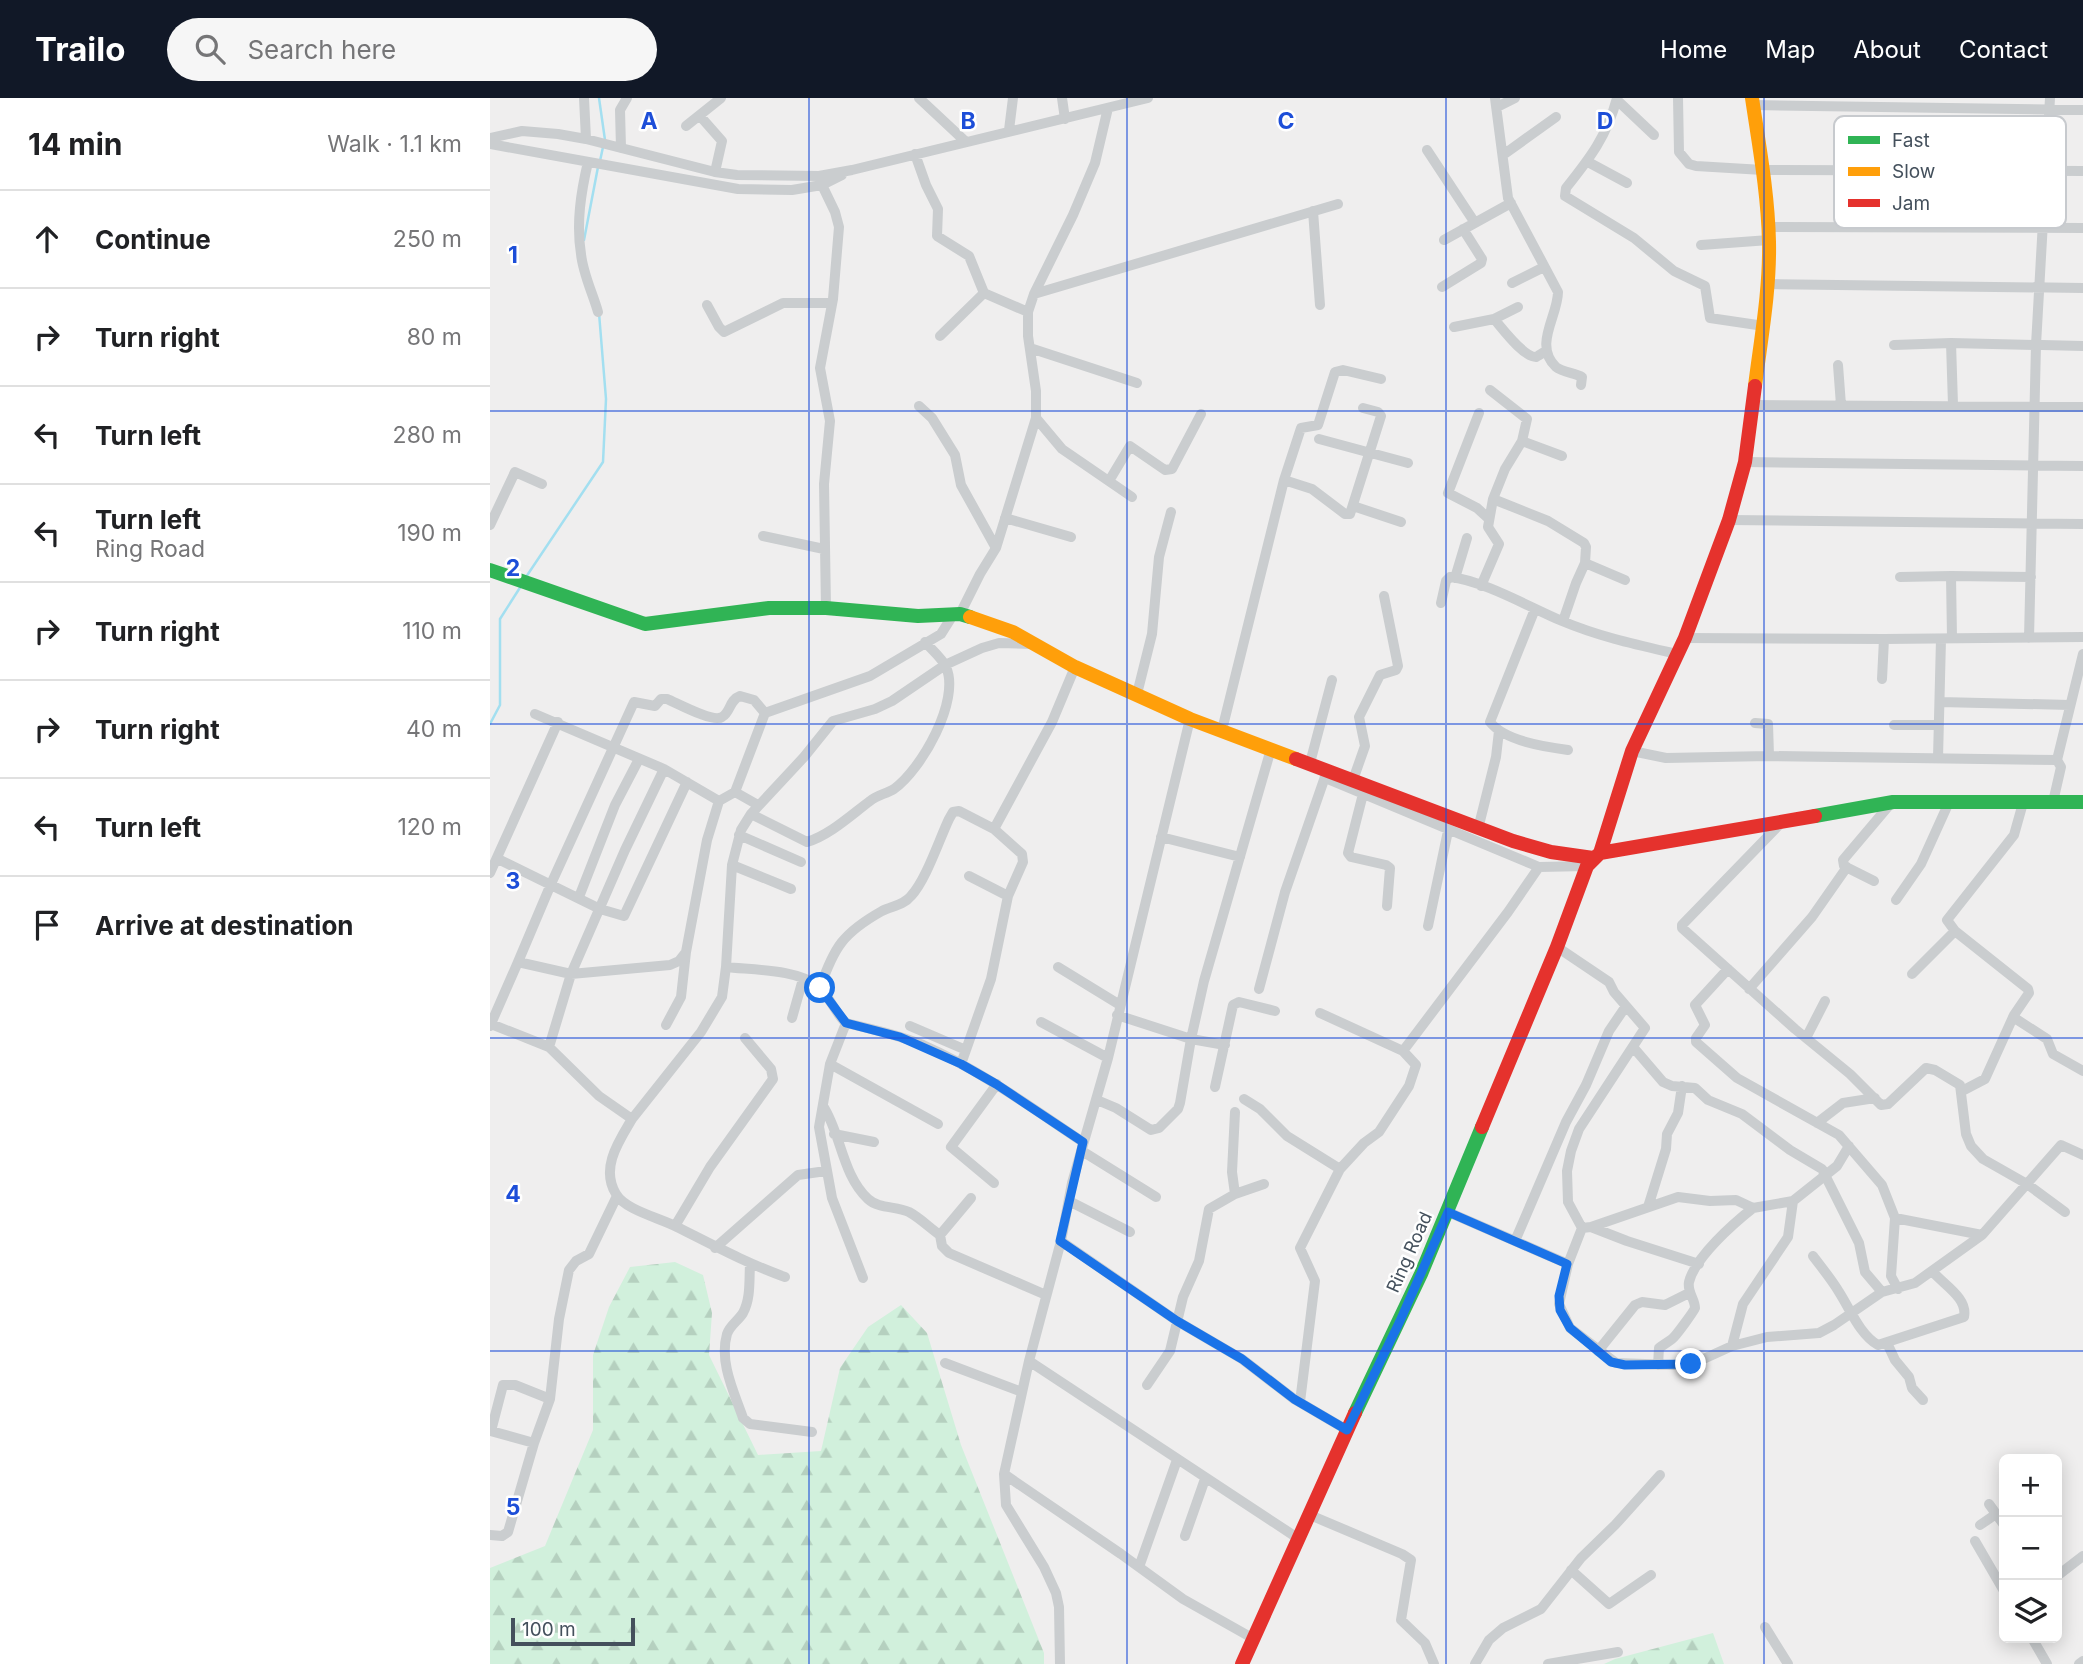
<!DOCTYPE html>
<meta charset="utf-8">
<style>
:root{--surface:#fff;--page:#f6f6f6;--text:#202124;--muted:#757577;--line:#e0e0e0;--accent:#111827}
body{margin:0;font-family:Inter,sans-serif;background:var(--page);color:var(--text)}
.controls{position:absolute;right:21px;bottom:21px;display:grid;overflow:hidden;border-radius:10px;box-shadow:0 4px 18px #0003}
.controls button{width:63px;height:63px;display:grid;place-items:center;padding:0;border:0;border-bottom:2px solid var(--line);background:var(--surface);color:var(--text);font:35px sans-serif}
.scale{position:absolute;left:21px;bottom:18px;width:124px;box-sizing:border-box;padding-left:7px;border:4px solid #44505c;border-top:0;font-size:19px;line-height:24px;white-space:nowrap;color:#44505c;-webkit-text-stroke:5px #fff;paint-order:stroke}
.stop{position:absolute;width:21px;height:21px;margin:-16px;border:5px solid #1a73e8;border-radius:50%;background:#fff}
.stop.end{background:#1a73e8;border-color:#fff;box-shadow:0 2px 7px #0008}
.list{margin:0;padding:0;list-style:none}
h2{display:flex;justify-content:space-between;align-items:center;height:91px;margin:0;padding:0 28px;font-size:30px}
h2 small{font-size:23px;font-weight:400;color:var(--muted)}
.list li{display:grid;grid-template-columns:46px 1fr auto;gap:21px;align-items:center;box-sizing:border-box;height:98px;padding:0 28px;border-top:2px solid var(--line)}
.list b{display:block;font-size:26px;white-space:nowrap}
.list p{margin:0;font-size:23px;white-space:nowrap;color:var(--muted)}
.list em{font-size:23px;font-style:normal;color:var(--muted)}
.icon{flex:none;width:38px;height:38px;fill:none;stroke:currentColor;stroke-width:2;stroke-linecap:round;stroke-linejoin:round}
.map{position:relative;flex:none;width:1593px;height:1566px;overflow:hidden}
header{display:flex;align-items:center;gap:42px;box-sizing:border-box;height:98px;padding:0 35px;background:var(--accent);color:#fff}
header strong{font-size:33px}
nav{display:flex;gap:38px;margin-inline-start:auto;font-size:24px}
.search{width:490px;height:63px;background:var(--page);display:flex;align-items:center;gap:18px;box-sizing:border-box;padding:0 24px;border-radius:38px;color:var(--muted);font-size:26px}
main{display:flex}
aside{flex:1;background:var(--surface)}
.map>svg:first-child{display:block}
.forest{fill:url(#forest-firs)}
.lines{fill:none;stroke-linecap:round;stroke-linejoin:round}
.stream{stroke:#a3dff0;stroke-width:2.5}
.street{stroke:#cacdcf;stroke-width:10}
.fast{stroke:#30b455;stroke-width:14}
.slow{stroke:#ff9f0a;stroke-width:14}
.jam{stroke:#e5322d;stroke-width:14}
.route{stroke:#1a73e8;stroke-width:9}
.grid{fill:none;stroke:#1d4ed8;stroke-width:2;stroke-opacity:0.55}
.labels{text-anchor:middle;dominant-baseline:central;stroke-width:5;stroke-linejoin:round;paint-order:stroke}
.street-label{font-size:18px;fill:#44505c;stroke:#fff}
.key{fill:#fff;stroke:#c7cace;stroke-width:2}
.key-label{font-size:19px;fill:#44505c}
.grid-label{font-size:23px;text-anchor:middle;font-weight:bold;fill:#1d4ed8;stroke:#fff;stroke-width:5;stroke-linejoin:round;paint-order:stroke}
</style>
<header>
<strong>Trailo</strong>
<div class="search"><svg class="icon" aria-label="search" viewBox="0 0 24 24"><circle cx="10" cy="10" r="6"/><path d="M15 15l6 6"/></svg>Search here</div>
<nav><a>Home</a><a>Map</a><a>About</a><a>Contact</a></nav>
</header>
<main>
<aside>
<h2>14 min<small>Walk · 1.1 km</small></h2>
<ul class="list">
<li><svg class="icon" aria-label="ahead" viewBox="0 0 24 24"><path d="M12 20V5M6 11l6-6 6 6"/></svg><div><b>Continue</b></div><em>250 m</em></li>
<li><svg class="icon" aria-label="right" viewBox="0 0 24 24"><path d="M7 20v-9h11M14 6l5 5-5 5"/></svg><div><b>Turn right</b></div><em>80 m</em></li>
<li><svg class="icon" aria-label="left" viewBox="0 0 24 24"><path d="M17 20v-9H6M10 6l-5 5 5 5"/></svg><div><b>Turn left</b></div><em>280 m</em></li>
<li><svg class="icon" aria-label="left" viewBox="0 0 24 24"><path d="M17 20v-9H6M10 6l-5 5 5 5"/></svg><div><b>Turn left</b><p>Ring Road</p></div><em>190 m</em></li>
<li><svg class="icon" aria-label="right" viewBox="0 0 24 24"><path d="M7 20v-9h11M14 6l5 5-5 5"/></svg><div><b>Turn right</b></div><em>110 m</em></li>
<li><svg class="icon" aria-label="right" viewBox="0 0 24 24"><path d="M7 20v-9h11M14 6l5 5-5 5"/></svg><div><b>Turn right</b></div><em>40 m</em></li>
<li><svg class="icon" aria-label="left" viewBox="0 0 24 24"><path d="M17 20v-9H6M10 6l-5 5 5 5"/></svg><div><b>Turn left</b></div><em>120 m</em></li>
<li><svg class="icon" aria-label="arrive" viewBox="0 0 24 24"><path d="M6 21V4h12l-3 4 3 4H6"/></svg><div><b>Arrive at destination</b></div></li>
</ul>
</aside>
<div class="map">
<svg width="1593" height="1566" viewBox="0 0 1593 1566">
<defs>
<pattern id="forest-firs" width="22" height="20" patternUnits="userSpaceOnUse" patternTransform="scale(1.75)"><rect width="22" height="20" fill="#d1f0dc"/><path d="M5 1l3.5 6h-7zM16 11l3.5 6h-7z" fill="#b5d0bf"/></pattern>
</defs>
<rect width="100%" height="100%" fill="#efeeee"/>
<!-- forest -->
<path class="forest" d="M 185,1164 L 213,1177 L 222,1215 L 219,1257 L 268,1357 L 331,1353 L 350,1270 L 378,1229 L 411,1207 L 437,1235 L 471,1347 L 554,1555 L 554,1566 L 0,1566 L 0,1470 L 55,1448 L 103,1332 L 103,1257 L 119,1209 L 140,1169 Z
M 1223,1535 L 1234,1566 L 1114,1566 L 1125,1561 Z"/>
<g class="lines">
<!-- stream -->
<path class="stream" d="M 109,0 L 115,42
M 110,63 L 113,49
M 94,142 L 108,69
M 36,479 L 113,364 L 116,301 L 109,215
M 0,626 L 10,607 L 10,521 L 31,488"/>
<!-- street -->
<path class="street" d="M 94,0 L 96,41
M 429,0 L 476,44
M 572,0 L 575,21
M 1005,0 L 1018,100 L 1068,194 C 1068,218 1043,247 1066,269 C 1072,274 1085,275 1092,279 L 1091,287
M 1127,0 C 1117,38 1100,60 1076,90 L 1075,98 L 1144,140 L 1184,173 L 1215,188 L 1220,220 L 1274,228
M 1188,0 L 1189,54 L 1199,66 L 1206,68 L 1273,72 L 1593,73
M 1127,2 L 1164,37
M 1263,7 L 1593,12
M 1007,9 L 1025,0
M 210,18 L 232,43 L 225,74
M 196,28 L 231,0
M 519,32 L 523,0
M 0,40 L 32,33 L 68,36 L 96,41 L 225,74 L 247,77 L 329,78 L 362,72 L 658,0
M 0,46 L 248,91 L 302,92 L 332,87 L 352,77
M 131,50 L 130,12 L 137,0
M 937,52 L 985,125
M 425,56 L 436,87 L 448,111 L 447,138 L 479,158 L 494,195
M 1013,57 L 1066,19
M 98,64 C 91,94 86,125 91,156 C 93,176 103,196 108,214
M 1098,64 L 1137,85
M 332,87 L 345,114 L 349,129 L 343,201 L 330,270 L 340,323 L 334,386 L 336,510
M 823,113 L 830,207
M 1277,129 L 1593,130
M 954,142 L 1021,105
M 1211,147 L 1279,142
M 1022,185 L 1054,169
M 1278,186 L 1593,190
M 952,189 L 991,165 L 992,161 L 973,131
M 544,196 L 848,106
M 217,207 L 229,229 L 234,234 L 293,205 L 342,205
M 1004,221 L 1028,209
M 964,229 L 1004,221 C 1012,230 1033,259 1046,259 C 1048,258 1054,254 1056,253
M 450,238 L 494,195 L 538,214
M 1461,245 L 1463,307
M 1404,247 L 1461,245 L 1593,248
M 540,250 L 647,285
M 1348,267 L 1351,307
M 1000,292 L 1037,321 L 1032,343 L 1015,371 L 1003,401 L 1058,423 L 1094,445 L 1096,449 L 1095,465
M 1263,307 L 1593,309
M 429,308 L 442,320 L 465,357 L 471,387 L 506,450
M 989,315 L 958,395 L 987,410 L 998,420
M 546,320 L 572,351 L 642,399
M 829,341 L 918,365
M 1032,343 L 1072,358
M 1255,364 L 1593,368
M 794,382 L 811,330 L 828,327 L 845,274 L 853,272 L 891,281
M 619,383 L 640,348 L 675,372 L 682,371 L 711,316
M 863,408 L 911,424
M 515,420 L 581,439
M 1239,422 L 1593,426
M 0,427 L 25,374 L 52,386
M 273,438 L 334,451
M 1461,478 L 1541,479
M 1410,479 L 1461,478 L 1462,540
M 965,480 L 977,440
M 991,488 L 1009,446 L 998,429 L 1003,401
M 951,505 L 956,483 L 960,479 C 992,482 1041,510 1072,523 C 1110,539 1148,547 1187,556
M 1045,511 L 1000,624 C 1015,643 1055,649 1078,652
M 470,516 L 490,476 L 506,450 L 546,320 L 546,293 L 538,238 L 538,214 L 544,196 L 583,117 L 605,65 L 618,10
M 1073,523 L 1086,485 L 1095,465 L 1135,482
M 1195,540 L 1394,541 L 1593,539
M 1539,540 L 1546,247 L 1560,0
M 1392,581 L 1394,541
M 647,596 L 662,536 L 669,459 L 681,414
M 1450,604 L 1580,607
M 45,616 L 174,671 L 229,703
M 700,621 L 618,960 L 582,1085 L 571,1143 L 687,1223 L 752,1261 L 804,1301 L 857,1332
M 1265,625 L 1278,626 L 1279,658
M 1404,627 L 1449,627
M 732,632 L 794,382 L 822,391 L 855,416 L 860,416 L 891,318 L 888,314 L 873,310
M 1142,653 L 1176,660 L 1279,658 L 1567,662
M 1448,660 L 1451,541
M 820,665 L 842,582
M 835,680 L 1049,769
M 863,682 L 875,648 L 869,619 L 890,577 L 906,572 L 908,568 L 894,498
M 245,694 L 268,707
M 873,696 L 858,755 L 861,759 L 896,767 L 900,770 L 897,808
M 1563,704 L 1571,669 L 1567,662 L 1593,556
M 261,716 L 317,744 C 340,737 361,717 380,703 C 387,697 396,696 404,691 C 431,672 471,602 456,569 C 452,560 442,552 435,544
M 1290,726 L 1192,827 L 1192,830 L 1305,931 L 1360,976 L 1391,1007 L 1398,1006 L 1436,970 L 1445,972 L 1470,987 L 1476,1036 L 1481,1048 L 1493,1061 L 1537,1086 L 1575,1114
M 504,731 L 562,624 L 585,569
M 988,731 L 1006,659 L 1009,633
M 249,737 L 311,764
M 671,739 L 750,759
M 8,761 L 110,811 L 134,818 L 197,684
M 242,767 L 301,791
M 0,775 L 68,624
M 479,778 L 518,798
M 1384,783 L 1354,768 L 1353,762 L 1402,704
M 89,799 L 125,707 L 149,661
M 1406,802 L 1431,766 L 1460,702
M 938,828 L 958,733
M 1067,849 L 1119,884 L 1124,894 L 1155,930 L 1089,1031 L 1081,1053 L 1077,1073 L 1078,1104 L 1092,1130 L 1078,1166
M 28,864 L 61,786 L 144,604 L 165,608 L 171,601 L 177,601 C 187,605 223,625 232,619 C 241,614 239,602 250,598 L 264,602 L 275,615
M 236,869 C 262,872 309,871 329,889 C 340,899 345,915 356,925
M 568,869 L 630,907
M 1238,871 L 1205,907 L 1215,927 L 1206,940 L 1206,944 L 1247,980 L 1349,1037 L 1392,1087 L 1405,1120 L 1492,1137 L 1571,1047 L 1593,1057
M 1422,876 L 1465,833
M 330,890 C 344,849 353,835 392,813 C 402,808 414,807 421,798 C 436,782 449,742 459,721 L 463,714 L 469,713 L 504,731 L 532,756 L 533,764 L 518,798 L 501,881 L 471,966
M 769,891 L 795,794 L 836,676
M 1259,891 L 1322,819 L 1357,769
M 830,915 L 913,953
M 627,917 L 701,941 L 735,947
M 1523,919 L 1557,941 L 1563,956 L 1593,973
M 302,920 L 313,881
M 551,924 L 618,960
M 1,926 L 59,949 L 109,998 L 142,1021 C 129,1043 110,1070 126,1096 C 135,1112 170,1120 187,1129 C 223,1147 256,1165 295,1179
M 176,927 L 191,899 L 196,854
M 0,928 L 28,864 L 81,876 L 180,867 L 189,863 L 196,854 L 217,742 L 229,703 L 245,694 L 275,615 L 380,578 L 451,536 L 463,517
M 420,928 L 476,952
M 1316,940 L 1335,903
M 59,949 L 81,876 L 135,752 L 174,671
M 1143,949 L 1173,984 L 1182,988 L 1205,990 L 1218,1002 L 1252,1016 L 1300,1052 L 1332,1071 L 1369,1145 L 1375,1174 L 1392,1194
M 340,966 L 448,1026
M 725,989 L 743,907 L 749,904 L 785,913
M 1472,993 L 1495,981 L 1524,917 L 1539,895 L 1538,891 L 1465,833 L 1457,822 L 1524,737 L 1533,705
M 754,1001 L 770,1011 L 797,1038 L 850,1071
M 607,1002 L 626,1010 L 661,1032 L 669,1030 L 688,1011 L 690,1005 L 701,941 L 714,883 L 781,651
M 333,1008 C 351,1035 352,1077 378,1101 C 389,1111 406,1108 419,1114 C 430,1120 440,1130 450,1137 L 481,1100
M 142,1021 L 211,934 L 232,899 L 236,869 L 242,767 L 251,732 L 261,716 L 314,659 L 343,623 L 385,611 L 402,603 L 455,567 L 492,550 L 509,545 L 542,546
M 1327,1025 L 1353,1005 L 1385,1000
M 344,1036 L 384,1044
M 592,1053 L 666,1099
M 504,1085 L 461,1049 L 507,986
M 745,1096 L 774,1086
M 579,1103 L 640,1134
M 1158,1109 L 1176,1051 L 1177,1036 L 1188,1015 L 1192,988
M 958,1114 L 1078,1166 L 1069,1206 L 1080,1230 L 1126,1265 L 1184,1267 L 1209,1263 L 1242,1248 L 1277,1239 L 1329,1235 L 1344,1227 L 1392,1194 L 1425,1185 L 1492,1137
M 1405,1120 L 1401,1178 L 1408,1191
M 185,1128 L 220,1069 L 283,981 L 281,971 L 255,940
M 1101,1129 L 1137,1143 L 1209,1166
M 1092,1130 L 1101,1129 L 1188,1099 L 1220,1103 L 1246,1102 L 1263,1110 L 1303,1103 L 1347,1068 L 1359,1048
M 450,1137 L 452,1148 L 459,1155 L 556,1197
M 571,1143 L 539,1263 L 514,1376 L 631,1456 L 693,1501 L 764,1541
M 1025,1143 L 1076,1024 L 1096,987 L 1119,933 L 1136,908
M 225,1150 L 308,1077 L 336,1073
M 1323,1158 C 1332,1170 1342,1182 1349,1194 C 1360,1211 1370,1237 1388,1247 L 1474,1219 C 1478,1200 1454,1187 1442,1173
M 260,1167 C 259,1182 261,1200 253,1215 C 248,1223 240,1227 237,1236 C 229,1264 244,1294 253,1320 L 260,1326 L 322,1334
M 373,1180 L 342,1100 L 329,1029 L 340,966 L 356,925 C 382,931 408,937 433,947 C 490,972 542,1010 593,1044
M 1397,1245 L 1405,1262 L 1419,1279 L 1422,1290 L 1433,1302
M 1242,1248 L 1253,1206 L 1298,1139 L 1303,1103
M 1108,1253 L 1145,1207 L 1152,1204 L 1175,1207 L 1199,1195
M 539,1263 L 809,1441
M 455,1265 L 532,1294
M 1168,1267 L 1169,1250 C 1173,1247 1178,1244 1182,1241 C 1186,1238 1204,1213 1205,1210 C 1205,1201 1197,1194 1199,1184 C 1205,1159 1244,1125 1263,1110
M 657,1287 L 680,1253 L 693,1199 L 709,1163 L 719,1111 L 745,1096 L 742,1074 L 745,1014
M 810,1304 L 825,1183 L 810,1150 L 850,1071 L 874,1045 L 889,1034 L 919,988 L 926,967 L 913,953 L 1018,814 L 1049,769 L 1097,768
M 44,1345 L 1,1333 L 13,1287 L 25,1287 L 60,1301
M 514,1376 L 516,1407 L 554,1469 L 566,1495 L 569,1509 L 570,1566
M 1499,1406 L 1514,1427
M 820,1417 L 912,1456 L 921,1462 L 911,1522 L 935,1545 L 944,1566
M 1490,1427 L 1506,1416
M 0,1437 L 12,1438 L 18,1434 L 44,1345 L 60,1301 L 69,1221 L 79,1172 L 86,1163 L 99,1156 L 127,1098
M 695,1438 L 715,1381
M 1485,1443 L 1514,1493
M 649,1469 L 687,1362
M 1081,1472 L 1119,1506 L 1161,1477
M 1567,1478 L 1593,1458
M 1275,1529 L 1298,1566
M 1542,1540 L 1557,1566
M 985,1566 L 999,1542 L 1013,1530 L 1051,1511 L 1091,1460 L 1125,1427 L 1170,1377
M 1058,1566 L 1128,1554
M 1589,1566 L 1593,1563"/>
<!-- fast -->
<path class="fast" d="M 0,472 L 155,526 L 279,510 L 336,510 L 428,518 L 470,516 L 480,519
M 1325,718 L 1403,704 L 1593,704
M 865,1315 L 931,1176 L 992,1029"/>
<!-- slow -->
<path class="slow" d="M 1262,0 C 1269,47 1278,96 1279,144 C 1280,192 1271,240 1265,288
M 480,519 L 523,534 L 585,569 L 700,621 L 806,661"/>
<!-- jam -->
<path class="jam" d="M 806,661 L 1023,743 L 1061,754 L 1103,760
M 1110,755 L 1142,653 L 1195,540 L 1239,422 L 1255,364 L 1265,288
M 992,1029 L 1067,849 L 1097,768 L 1110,755 L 1325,718
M 752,1566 L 865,1315"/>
</g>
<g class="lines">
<!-- route -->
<path class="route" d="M 330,890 L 356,925 L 410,939 L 471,966 L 506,986 L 593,1044 L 570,1143 L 687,1223 L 752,1261 L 804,1301 L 857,1332 L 910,1223 L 958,1114 L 1077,1166 L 1069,1198 L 1070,1212 L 1080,1230 L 1121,1264 L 1135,1267 L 1201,1266"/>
</g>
<!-- grid -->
<path class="grid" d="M 319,0 L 319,1566M 637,0 L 637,1566M 956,0 L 956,1566M 1274,0 L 1274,1566M 0,313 L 1593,313M 0,626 L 1593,626M 0,940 L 1593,940M 0,1253 L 1593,1253"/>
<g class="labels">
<!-- street labels -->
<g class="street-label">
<text transform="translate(919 1154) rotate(-66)">Ring Road</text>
</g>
</g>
<!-- legend -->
<rect x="1344" y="18" width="232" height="112" rx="10" class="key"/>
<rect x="1358" y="38" width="32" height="8" fill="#30b455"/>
<rect x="1358" y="69" width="32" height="9" fill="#ff9f0a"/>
<rect x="1358" y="101" width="32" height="8" fill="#e5322d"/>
<g class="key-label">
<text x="1402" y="49">Fast</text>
<text x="1402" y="80">Slow</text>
<text x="1402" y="112">Jam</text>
</g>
<g class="grid-label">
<text x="159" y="31">A</text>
<text x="478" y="31">B</text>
<text x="796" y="31">C</text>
<text x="1115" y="31">D</text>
<text x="23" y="165">1</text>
<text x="23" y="478">2</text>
<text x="23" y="791">3</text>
<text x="23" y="1104">4</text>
<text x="23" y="1417">5</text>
</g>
</svg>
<div class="controls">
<button>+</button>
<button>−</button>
<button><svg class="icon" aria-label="layers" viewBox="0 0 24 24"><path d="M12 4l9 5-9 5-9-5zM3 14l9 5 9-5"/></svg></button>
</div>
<div class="scale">100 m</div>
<div class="stop" style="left:330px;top:890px"></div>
<div class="stop end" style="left:1201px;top:1266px"></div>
</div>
</main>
